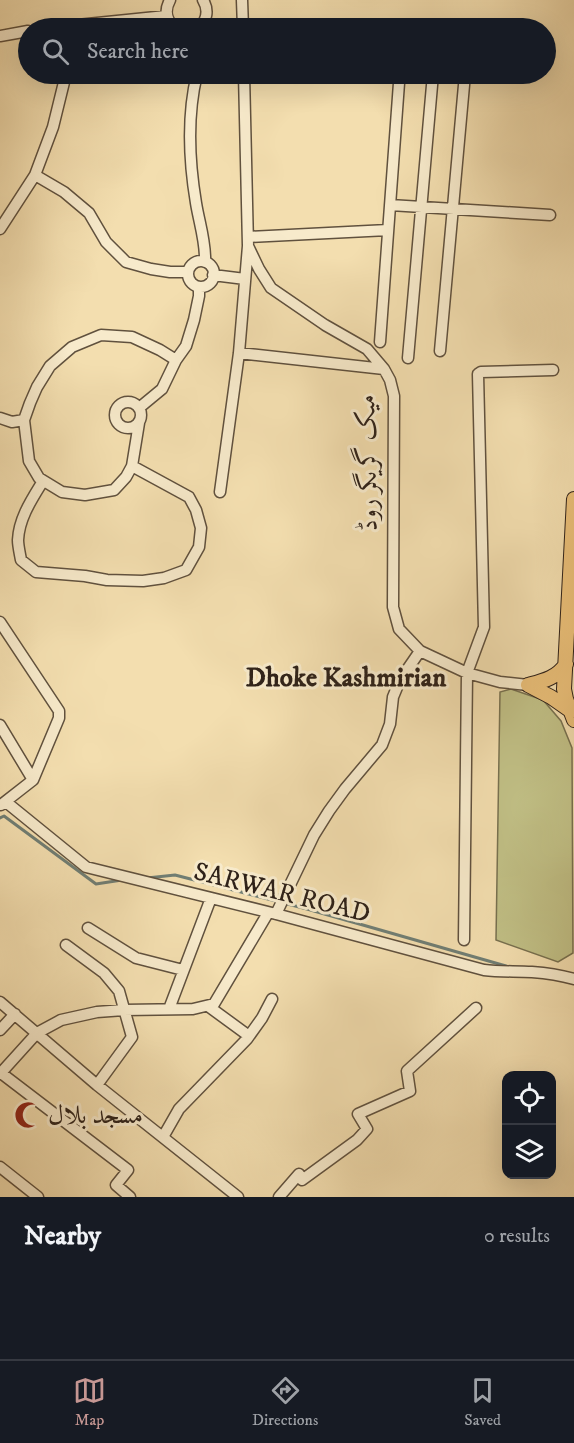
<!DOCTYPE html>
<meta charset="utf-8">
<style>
:root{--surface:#171b24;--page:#242831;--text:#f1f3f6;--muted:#9ea1a6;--line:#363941;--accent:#c59692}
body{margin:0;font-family:"IM FELL DW Pica",Amiri,serif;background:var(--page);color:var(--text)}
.controls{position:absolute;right:18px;bottom:18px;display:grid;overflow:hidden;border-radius:12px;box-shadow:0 6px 24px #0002}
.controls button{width:54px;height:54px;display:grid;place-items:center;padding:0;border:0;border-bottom:2px solid var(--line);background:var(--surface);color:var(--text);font:30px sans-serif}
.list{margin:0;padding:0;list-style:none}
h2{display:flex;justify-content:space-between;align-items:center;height:78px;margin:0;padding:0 24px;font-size:26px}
h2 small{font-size:20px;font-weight:400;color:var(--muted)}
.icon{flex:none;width:33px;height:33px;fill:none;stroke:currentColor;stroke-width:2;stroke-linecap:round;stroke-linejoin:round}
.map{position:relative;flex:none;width:574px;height:1197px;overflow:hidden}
.search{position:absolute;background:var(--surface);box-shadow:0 6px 24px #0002;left:18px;right:18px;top:18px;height:66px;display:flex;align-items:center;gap:15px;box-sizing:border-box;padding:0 21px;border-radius:33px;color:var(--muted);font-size:22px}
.sheet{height:162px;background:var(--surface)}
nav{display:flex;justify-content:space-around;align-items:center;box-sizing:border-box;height:84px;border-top:2px solid var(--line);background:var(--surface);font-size:16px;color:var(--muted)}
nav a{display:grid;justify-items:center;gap:3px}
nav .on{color:var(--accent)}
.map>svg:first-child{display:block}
.green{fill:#c1c086;stroke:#787150;stroke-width:1.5}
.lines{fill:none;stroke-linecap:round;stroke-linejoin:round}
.stream{stroke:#707e74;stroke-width:3}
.minor-casing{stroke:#60513e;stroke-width:13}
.major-casing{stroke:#2f2219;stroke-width:16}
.minor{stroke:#f7eacb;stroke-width:10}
.major{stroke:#eabf78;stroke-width:14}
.labels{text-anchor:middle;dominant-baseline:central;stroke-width:6;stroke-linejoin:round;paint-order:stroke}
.street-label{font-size:26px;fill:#2f2219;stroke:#f7eacb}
.poi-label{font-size:26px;fill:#2f2219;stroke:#f7eacb;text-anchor:start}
.neighbourhood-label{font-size:27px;font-weight:bold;fill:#2f2219;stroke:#f7eacb}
</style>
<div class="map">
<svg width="574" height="1197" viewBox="0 0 574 1197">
<rect width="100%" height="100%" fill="#f3deaf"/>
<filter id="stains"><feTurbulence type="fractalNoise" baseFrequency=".00333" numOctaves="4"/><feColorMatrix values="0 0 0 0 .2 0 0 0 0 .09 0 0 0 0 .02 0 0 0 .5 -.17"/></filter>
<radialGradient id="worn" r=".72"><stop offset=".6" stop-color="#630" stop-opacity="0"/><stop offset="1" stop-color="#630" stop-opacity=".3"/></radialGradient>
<!-- green -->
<path class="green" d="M 511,689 L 543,700 L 561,721 L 572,748 L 573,953 L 558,962 L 496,940 L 500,692 Z"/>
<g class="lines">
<!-- stream -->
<path class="stream" d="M 0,818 L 4,816 L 96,884 L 122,880
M 147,878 L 175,875 L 307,909 L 506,966"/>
<defs>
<path id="minor" d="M 170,0 C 164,11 166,20 175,28
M 242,0 L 243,28
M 48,28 L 166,16
M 199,28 C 207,20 209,10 203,0
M 0,36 L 28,31
M 197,74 C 187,115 189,161 196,203 C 199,222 206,242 205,262
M 244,74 L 248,246 L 259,269 L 271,288 L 325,325 L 367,349 L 384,369 L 390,380 L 394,396 L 393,607 L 399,629 L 420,651 L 467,673 L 500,682 L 528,685
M 35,175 L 64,192 L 89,213 L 106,242 L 126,262 L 151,269 L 170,272 L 188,272
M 390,205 L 550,215
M 0,229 L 35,175 L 53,127 L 66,74
M 248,237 L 388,230
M188 274a13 13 0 1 1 26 0a13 13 0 1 1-26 0Z
M 213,275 L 245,279
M 380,342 L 399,83
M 440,351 L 465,74
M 239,353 L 384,369
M 408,358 L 433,74
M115 415a13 13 0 1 1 26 0a13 13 0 1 1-26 0Z
M 139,408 L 162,389 L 176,360 L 186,346 L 194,320 L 199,296 L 199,287
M 0,418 L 12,422 L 24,420
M 139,423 L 132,466 L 126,477 L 114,490 L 85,495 L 62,492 L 39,478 L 29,461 L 24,420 L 30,403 L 37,387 L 50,366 L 72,347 L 101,335 L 132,337 L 160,350 L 176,360
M 43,481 C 32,499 19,518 18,540 C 18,546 20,554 21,560 L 36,572 L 85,576 L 107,580 L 143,581 L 164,578 L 186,570 L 199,547 L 201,528 L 196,510 L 189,497 L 132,466
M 220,492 L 239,353 L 248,246
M 0,622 L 59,711 L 59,718 L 33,780 L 1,805
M 0,725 L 33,780
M 6,802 L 86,867 L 276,914 L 484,970 C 500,972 515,971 532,972 C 546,973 560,975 574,979
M 276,914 L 314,835 L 329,811 L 345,789 L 382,745 L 390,724 L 393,697 L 400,680 L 420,651
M 88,928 L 136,958 L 183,970
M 464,940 L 467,673 L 484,627 L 478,374 L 481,372 L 553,370
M 66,945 L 104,973 L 119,991 L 132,1037 L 97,1085
M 0,1002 L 97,1085 L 238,1197
M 208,1006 L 249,1036
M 169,1009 L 211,898
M 0,1030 L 15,1014
M 1,1073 L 128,1170 L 116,1185 L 130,1197
M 0,1074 L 37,1033 L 61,1020 L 97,1012 L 124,1010 L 193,1009 L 214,1004 L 268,913
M 163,1137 L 179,1109 L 247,1039 L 262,1018 L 272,999
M 0,1167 L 38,1197
M 279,1197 L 299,1174 L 302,1180 L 357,1140 L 367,1129 L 358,1114 L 410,1091 L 407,1071 L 476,1008"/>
<path id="major" d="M 574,499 L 564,689 L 566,699 L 574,720
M 528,685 L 551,697 L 571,711
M 528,685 C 543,681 557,678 566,664"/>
</defs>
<!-- minor casing -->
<use href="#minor" class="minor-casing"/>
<!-- major casing -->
<use href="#major" class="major-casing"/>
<!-- minor -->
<use href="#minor" class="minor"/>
<!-- major -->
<use href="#major" class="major"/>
</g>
<!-- icons -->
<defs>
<symbol id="mosque-bare" viewBox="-9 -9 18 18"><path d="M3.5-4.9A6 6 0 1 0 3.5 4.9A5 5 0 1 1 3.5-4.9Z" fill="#8f2418" stroke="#f7eacb" stroke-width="2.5" paint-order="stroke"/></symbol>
</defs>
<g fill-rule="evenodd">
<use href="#mosque-bare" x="9" y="1096" width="38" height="38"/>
</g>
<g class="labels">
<!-- street labels -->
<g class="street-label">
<text transform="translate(368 463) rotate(-91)">میک گریگر روڈ</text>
<text transform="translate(282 893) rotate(14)">SARWAR ROAD</text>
</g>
<!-- poi labels -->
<g class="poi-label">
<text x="48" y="1115">مسجد بلال</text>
</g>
<!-- neighbourhood labels -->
<g class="neighbourhood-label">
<text x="346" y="678">Dhoke Kashmirian</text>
</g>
</g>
<rect width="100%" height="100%" filter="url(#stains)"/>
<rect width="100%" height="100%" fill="url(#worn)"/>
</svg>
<div class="controls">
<button><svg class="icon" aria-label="locate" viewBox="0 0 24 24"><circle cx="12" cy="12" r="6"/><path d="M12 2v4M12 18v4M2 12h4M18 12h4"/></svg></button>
<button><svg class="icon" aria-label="layers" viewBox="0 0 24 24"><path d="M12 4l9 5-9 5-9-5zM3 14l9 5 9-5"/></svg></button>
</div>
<div class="search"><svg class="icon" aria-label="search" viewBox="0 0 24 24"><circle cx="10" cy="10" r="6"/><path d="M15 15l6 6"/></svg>Search here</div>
</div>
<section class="sheet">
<h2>Nearby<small>0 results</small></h2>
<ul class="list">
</ul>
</section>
<nav>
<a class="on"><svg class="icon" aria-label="map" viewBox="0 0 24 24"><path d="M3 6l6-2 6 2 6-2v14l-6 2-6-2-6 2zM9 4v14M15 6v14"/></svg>Map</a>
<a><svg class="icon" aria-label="directions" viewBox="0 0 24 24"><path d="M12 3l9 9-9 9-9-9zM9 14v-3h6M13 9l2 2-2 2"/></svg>Directions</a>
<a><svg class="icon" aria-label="saved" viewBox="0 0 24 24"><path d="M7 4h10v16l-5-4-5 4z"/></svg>Saved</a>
</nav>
